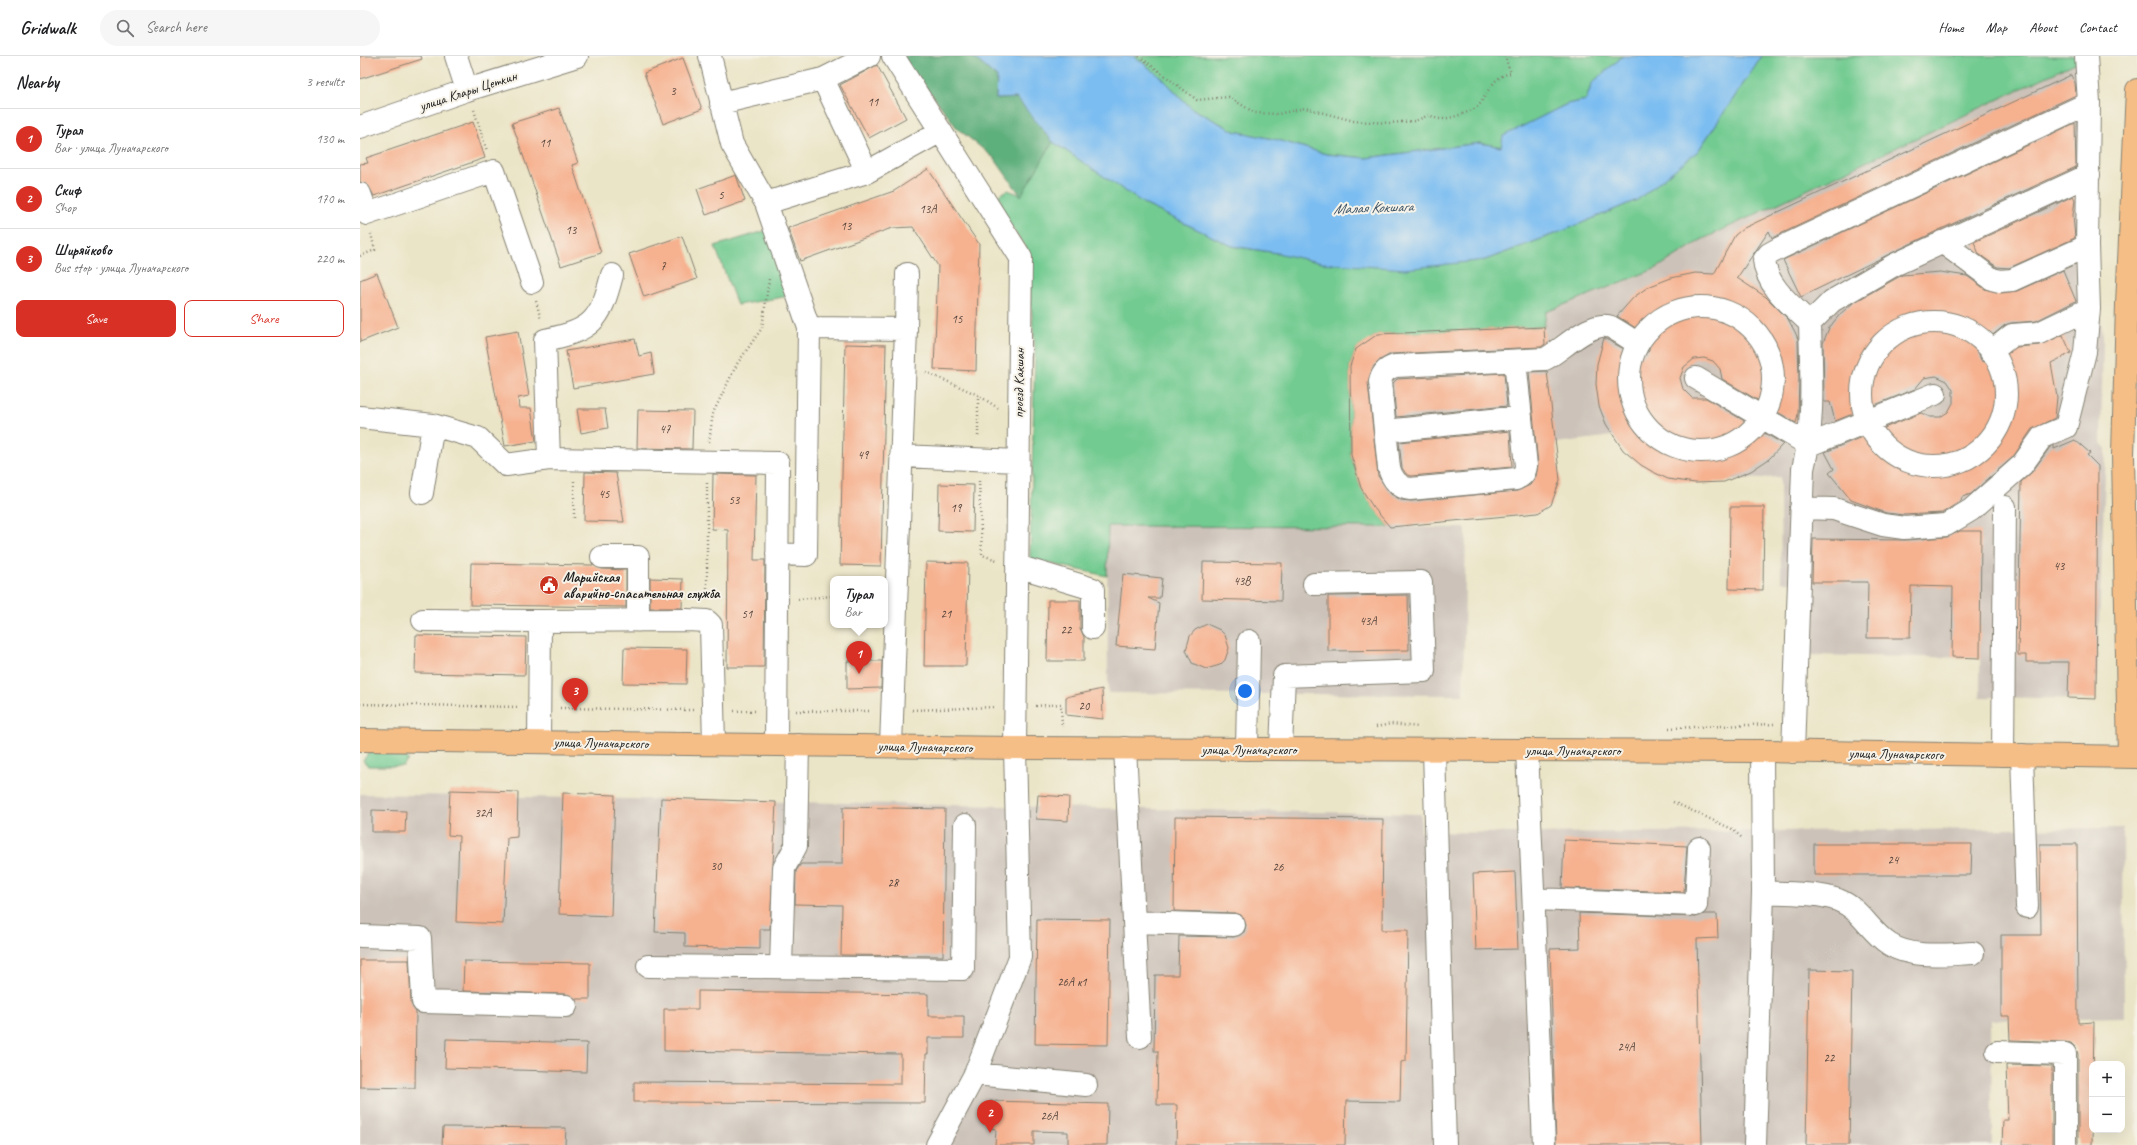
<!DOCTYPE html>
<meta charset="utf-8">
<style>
:root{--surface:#fff;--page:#f6f6f6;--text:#202124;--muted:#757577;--line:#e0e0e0;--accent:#d93025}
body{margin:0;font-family:Caveat,sans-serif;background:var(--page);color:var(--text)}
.controls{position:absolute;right:12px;bottom:12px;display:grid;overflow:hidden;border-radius:8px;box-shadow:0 4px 16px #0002}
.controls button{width:36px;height:36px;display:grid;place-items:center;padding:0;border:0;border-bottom:1px solid var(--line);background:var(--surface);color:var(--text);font:20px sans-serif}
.you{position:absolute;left:885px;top:635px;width:14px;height:14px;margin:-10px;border:3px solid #fff;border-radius:50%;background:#1a73e8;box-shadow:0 0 0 6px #1a73e833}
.badge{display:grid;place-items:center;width:26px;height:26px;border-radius:50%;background:var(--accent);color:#fff;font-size:13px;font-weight:700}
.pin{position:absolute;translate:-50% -33px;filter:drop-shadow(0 1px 2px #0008)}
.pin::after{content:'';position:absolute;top:21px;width:14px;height:12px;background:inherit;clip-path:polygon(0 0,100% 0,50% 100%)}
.popup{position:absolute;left:470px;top:520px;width:58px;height:52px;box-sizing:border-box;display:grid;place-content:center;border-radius:8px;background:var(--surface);filter:drop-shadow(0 1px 3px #0005);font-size:13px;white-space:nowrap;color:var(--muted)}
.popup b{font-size:15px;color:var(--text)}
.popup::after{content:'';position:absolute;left:50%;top:100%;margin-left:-8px;border:8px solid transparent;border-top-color:var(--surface)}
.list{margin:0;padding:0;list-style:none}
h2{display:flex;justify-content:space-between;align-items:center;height:52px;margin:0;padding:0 16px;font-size:17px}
h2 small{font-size:13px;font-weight:400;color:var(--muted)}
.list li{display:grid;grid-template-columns:26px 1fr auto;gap:12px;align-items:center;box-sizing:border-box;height:60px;padding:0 16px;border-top:1px solid var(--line)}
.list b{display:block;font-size:15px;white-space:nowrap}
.list p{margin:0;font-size:13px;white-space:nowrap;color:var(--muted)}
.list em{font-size:13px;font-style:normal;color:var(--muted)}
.actions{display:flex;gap:8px;padding:12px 16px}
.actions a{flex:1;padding:9px 0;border:1px solid var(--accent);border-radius:8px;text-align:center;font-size:14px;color:var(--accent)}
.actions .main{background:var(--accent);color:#fff}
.icon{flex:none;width:22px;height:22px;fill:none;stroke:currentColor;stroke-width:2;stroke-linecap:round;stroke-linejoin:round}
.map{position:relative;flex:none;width:1777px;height:1089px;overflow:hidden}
header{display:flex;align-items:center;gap:24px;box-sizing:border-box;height:56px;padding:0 20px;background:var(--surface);border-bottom:1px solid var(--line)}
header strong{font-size:19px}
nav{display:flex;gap:22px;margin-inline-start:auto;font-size:14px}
.search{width:280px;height:36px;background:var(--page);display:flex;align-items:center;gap:10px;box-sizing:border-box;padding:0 14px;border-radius:22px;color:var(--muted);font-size:15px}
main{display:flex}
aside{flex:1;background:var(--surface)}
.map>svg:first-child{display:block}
.industrial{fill:#ccc2b9}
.green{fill:#72cb91;stroke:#477456}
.forest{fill:#5daf7b;stroke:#3c664c}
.water{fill:#7cbdf1;stroke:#4c6c86}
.building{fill:#f6b18f}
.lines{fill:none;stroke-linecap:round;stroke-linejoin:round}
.minor-casing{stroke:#848072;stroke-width:24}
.major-casing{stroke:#848072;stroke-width:24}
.path{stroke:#848072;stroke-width:2.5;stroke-dasharray:1 3;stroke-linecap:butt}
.minor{stroke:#fff;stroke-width:22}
.major{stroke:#f6be87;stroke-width:22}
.labels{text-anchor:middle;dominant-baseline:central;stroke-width:4;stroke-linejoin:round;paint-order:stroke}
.number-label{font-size:12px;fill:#524139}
.street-label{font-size:14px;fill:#1c1c1c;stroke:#f7f3e8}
.poi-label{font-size:14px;font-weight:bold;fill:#1c1c1c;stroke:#f7f3e8;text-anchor:start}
.water-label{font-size:15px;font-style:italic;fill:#3e5467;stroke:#f7f3e8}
</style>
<header>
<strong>Gridwalk</strong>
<div class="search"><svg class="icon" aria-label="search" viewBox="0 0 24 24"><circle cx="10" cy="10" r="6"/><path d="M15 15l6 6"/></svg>Search here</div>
<nav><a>Home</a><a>Map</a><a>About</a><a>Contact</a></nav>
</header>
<main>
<aside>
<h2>Nearby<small>3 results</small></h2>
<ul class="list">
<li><span class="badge">1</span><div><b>Турал</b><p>Bar · улица Луначарского</p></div><em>130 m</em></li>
<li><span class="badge">2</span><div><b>Скиф</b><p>Shop</p></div><em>170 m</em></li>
<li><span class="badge">3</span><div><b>Ширяйково</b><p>Bus stop · улица Луначарского</p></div><em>220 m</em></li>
</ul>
<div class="actions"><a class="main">Save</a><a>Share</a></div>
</aside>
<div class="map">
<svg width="1777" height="1089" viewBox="0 0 1777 1089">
<rect width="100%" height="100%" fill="#f7f3e8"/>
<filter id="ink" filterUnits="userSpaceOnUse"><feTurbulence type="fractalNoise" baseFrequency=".025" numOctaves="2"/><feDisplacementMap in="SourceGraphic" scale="8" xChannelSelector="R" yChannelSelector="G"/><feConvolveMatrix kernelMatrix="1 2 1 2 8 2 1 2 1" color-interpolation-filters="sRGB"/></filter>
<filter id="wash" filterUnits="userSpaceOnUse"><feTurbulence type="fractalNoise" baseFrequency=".012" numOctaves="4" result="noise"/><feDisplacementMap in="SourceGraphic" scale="16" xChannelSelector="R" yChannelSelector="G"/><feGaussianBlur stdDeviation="0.9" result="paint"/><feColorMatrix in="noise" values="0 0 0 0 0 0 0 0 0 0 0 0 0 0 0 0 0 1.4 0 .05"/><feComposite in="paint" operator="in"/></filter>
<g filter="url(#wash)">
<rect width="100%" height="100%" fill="#ebe5c8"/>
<!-- industrial -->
<path class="industrial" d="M 1731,0 L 1732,200 L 1743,280 L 1741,387 L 1746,393 L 1736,643 L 1620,641 L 1620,602 L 1447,599 L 1449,526 L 1421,526 L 1420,421 L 1335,427 L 1308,423 L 1281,409 L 1263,394 L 1253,380 L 1196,387 L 1200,424 L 1191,449 L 1178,457 L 1035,471 L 1106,472 L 1103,639 L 748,637 L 747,470 L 1029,471 L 1013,451 L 1001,432 L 991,399 L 990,310 L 996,293 L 1008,283 L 1018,278 L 1186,256 L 1297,212 L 1341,184 Z
M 0,738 L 1061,758 L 1061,776 L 1162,777 L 1763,772 L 1764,961 L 1631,964 L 1632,1089 L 0,1089 Z"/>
<!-- green -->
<path class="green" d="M 774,0 L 1263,0 L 1232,27 L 1226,44 L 1207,48 L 1144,80 L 1142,91 L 1120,87 L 1006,102 L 966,98 L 918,84 L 874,75 L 831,52 L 802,22 Z
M 1402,0 L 1730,0 L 1341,184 L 1297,212 L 1186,256 L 1184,271 L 1018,278 L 996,293 L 990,310 L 991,399 L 1001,432 L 1013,451 L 1030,471 L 748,470 L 747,520 L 670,503 L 675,293 L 666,191 L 646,164 L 639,139 L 648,134 L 661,139 L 693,86 L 786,149 L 872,190 L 917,197 L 1125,204 L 1205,174 L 1277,144 L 1338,95 Z
M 408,174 L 429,240 L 377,249 L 355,190 Z
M 9,696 L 43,697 L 48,704 L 43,710 L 9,710 L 3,705 Z"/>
<!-- forest -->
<path class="forest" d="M 542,0 L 612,0 L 637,21 L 636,43 L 657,42 L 693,86 L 661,140 L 634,102 L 597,72 L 573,40 L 550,16 Z"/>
<!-- water -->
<path class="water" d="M 612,0 L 774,0 L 802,22 L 831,52 L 874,75 L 918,84 L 966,98 L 1006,102 L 1120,87 L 1141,91 L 1143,80 L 1207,48 L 1226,44 L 1232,27 L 1263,0 L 1402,0 L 1338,95 L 1277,144 L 1205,174 L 1125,204 L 1045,213 L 962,207 L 917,197 L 872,190 L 786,149 L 693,86 L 657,42 L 636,43 L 637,21 Z"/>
<g id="blocks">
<!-- building -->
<path class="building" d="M 0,0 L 61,0 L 62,3 L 0,23 Z
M 323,2 L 342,53 L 303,68 L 284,17 Z
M 517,9 L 546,62 L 509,82 L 480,29 Z
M 1711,19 L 1715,27 L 1716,39 L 1412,182 L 1409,175 L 1377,222 L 1406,241 L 1428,263 L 1435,276 L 1438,283 L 1439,322 L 1438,358 L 1436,367 L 1362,323 L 1360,313 L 1353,305 L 1344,302 L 1334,303 L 1324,311 L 1320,322 L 1323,333 L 1332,342 L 1346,342 L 1423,388 L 1409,403 L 1391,415 L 1364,426 L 1335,427 L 1308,423 L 1293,416 L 1281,409 L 1263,394 L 1246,368 L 1239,350 L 1236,328 L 1237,308 L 1244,282 L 1277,300 L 1283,299 L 1289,295 L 1289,283 L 1285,278 L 1257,260 L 1274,241 L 1288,231 L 1311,222 L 1335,217 L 1354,218 L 1375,179 L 1384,172 Z
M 199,52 L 218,107 L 212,109 L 241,197 L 201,210 L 152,67 Z
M 113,66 L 125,102 L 14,140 L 8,129 L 0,126 L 0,108 L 8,107 L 6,102 Z
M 1715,67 L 1716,111 L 1577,175 L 1441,241 L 1423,204 Z
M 568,113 L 619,188 L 616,315 L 574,313 L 578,210 L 553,171 L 532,172 L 440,205 L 428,172 L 534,135 Z
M 376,119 L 385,145 L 346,159 L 337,133 Z
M 1713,140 L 1715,144 L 1713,159 L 1715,182 L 1649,212 L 1637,211 L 1619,198 L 1614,186 Z
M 322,180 L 337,223 L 284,241 L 269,198 Z
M 1703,214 L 1716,245 L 1676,265 L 1651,267 L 1645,269 L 1623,287 L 1619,298 L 1621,304 L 1626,307 L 1633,308 L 1657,291 L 1680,289 L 1703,279 L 1711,297 L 1691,307 L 1697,341 L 1695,362 L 1672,373 L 1653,401 L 1611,438 L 1602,441 L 1601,445 L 1582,457 L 1544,459 L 1526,457 L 1491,444 L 1469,417 L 1474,413 L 1465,396 L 1561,357 L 1570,361 L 1580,361 L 1588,356 L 1593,347 L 1593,334 L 1587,325 L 1576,320 L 1564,322 L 1555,333 L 1475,365 L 1470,346 L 1464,346 L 1463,287 L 1469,272 L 1480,258 L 1493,247 L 1542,219 L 1580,216 L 1607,220 L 1625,233 L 1641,237 L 1657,235 Z
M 17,217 L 38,271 L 0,286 L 0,224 Z
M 1184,271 L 1185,288 L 1181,291 L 1031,298 L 1020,304 L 1014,310 L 1008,327 L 1018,420 L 1031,438 L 1041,444 L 1051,445 L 1157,435 L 1170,429 L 1176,420 L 1178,409 L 1169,316 L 1187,315 L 1200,424 L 1191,449 L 1178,457 L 1030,471 L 1013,451 L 1001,432 L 991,399 L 990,310 L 996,293 L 1018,278 Z
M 158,275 L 169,340 L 158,342 L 159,352 L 171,352 L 176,385 L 145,390 L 125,281 Z
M 275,283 L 279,300 L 291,297 L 294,318 L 213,332 L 206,295 Z
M 485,288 L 526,289 L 521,510 L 480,509 Z
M 1144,317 L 1147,350 L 1036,361 L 1033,327 L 1037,323 Z
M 217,353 L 245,353 L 248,372 L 221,377 Z
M 278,354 L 333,355 L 332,393 L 277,392 Z
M 1150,375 L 1152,411 L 1051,420 L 1046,418 L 1042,412 L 1039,386 Z
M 1715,384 L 1730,397 L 1727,399 L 1738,410 L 1736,643 L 1708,642 L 1709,606 L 1666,606 L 1666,599 L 1658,599 L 1661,426 L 1672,416 L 1690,391 L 1694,389 L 1694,393 Z
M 225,416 L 256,417 L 264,466 L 224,465 Z
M 353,418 L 396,419 L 394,504 L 405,504 L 404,611 L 367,611 L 368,474 L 352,473 Z
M 579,428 L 614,429 L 613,476 L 578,475 Z
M 1370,451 L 1404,451 L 1403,534 L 1369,533 Z
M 1600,475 L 1621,475 L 1620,602 L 1592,601 L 1593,531 L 1551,530 L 1550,582 L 1507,582 L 1508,526 L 1452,526 L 1453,483 L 1545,484 L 1587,481 Z
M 566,506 L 608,507 L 606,610 L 564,610 Z
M 843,506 L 922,507 L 921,545 L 842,543 Z
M 111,507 L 233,509 L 242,513 L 266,514 L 266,551 L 110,549 Z
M 763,518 L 802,522 L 800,542 L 788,542 L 799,547 L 795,593 L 756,590 Z
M 290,522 L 323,523 L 322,552 L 290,552 Z
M 1048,539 L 1049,594 L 968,595 L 968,540 Z
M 688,544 L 720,544 L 720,572 L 724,581 L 724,605 L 687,605 Z
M 847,568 L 860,574 L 865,579 L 869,592 L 865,604 L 860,609 L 846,613 L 832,607 L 826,594 L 830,580 L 835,574 Z
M 56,579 L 166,581 L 165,619 L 55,617 Z
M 264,592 L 327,593 L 326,628 L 263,627 Z
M 487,605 L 522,605 L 521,632 L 487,633 Z
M 742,633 L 743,663 L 706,659 L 706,641 Z
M 90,734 L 158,736 L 157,781 L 147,782 L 143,868 L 96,866 L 99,780 L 88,779 Z
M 203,737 L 255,739 L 251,860 L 199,858 Z
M 678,739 L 709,741 L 708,765 L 676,763 Z
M 301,742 L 416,746 L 410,873 L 400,873 L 400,893 L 325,891 L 325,877 L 295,876 Z
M 483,751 L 585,753 L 583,900 L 481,899 L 482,849 L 435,848 L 436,815 L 441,808 L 482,808 Z
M 12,754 L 46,755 L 45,776 L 12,776 Z
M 815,761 L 1023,763 L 1022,874 L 1048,874 L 1046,1005 L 1041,1006 L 1040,1046 L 986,1045 L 985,1089 L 816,1089 L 817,1049 L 797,1049 L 798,995 L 794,995 L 795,919 L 818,919 L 819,880 L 874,881 L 884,876 L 886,869 L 881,859 L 875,857 L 814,855 Z
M 1204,784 L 1327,790 L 1324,836 L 1202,832 Z
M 1454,788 L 1612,788 L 1611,819 L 1454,819 Z
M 1680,788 L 1717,788 L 1718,967 L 1734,966 L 1732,1089 L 1718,1089 L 1718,998 L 1716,992 L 1711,987 L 1705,986 L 1650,984 L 1649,960 L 1641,960 L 1641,879 L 1681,879 Z
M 1155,816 L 1158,893 L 1116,894 L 1113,818 Z
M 1219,857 L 1336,861 L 1344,858 L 1357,858 L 1358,882 L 1337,883 L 1342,1089 L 1196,1089 L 1190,893 L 1220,892 Z
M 677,863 L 750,864 L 748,989 L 675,988 Z
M 0,904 L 49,904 L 51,947 L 56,956 L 55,1032 L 0,1031 Z
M 104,905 L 230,907 L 230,943 L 216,943 L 206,938 L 103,935 Z
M 1449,914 L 1492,915 L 1489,1089 L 1446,1089 Z
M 338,935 L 568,938 L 568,960 L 604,960 L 604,982 L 568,982 L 568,998 L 566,998 L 565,1047 L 274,1046 L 274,1026 L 541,1028 L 541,998 L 304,995 L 304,953 L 338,953 Z
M 86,983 L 227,987 L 226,1016 L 85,1012 Z
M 1646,1009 L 1692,1010 L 1692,1089 L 1642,1089 L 1643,1064 L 1648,1064 Z
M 630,1045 L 748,1048 L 747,1089 L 708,1089 L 708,1076 L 674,1075 L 674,1089 L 635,1089 L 636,1073 L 630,1072 Z
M 83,1071 L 206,1072 L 205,1089 L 82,1089 Z"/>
</g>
</g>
<g filter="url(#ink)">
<use href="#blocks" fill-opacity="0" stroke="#848072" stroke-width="1"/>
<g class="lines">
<defs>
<path id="minor" d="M 96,0 L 107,34
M 350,0 L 372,88 L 406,147 L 449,272 L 446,499 L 417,498
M 533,0 L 661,202 L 655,692 L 660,901 L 615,1018 L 577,1089
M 463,23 L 507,116 L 581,75
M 361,47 L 463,23 L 509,0
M 0,71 L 107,34 L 217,0
M 0,138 L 7,158 L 134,115 L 172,226
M 406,147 L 507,116
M 1582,186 L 1632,223 L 1640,225 L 1652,224 L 1727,190
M1269 323a72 72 0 1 1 144 0a72 72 0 1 1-144 0Z
M1502 338a72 72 0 1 1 144 0a72 72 0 1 1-144 0Z
M 1450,267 L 1472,245 L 1534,209 L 1729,119
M 449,272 L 546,273 L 531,690
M 546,273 L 547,218
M 1631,296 L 1652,279 L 1679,277 L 1729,253
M 1155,305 L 1166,410 C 1165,418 1162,420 1156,423 L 1050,433 C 1039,432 1032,423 1029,412 L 1020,326 C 1022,317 1026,313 1035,310 L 1185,303 C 1202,294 1232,263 1251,271 C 1260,276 1269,282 1278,288
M 1336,322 L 1449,389
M 0,361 L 73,369 L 118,382 L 146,409 L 189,403 L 418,407 L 416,689
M 1025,375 L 1161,361
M 1449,389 L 1575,338
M 541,400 L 658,405
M 189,403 L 185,284 C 232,274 240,266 252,219
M 62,437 L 73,369
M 1441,452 L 1474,453 L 1523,469 L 1544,472 L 1586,469 L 1611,454 L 1662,409 L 1682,381 L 1706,371 L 1725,296 L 1729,253 L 1727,190 L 1729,47 L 1726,0
M 242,501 L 278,501 L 278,565
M 657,510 L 733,533 L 733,572
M 63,564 L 180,565
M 179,686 L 180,565 L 327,564 L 347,565 L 351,569 L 354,688
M 765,692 L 780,981
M 887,693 L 889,585
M 921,693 L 924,620 L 1064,615 L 1061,526 L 954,528
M 1074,694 L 1085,1089
M 1167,694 L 1184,1089
M 1433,696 L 1443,413 C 1455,366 1451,315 1450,267 C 1432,250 1406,230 1404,204 L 1409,198 L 1420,192 L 1729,47
M 1643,699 L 1645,451
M 1662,699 L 1667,851
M 1403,836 C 1427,838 1455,836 1478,844 C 1501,853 1509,875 1529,888 C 1551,903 1587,898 1613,897
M 1174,843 L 1336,849 L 1339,792
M 774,866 L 874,869
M 0,880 L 60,882 L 63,946 L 206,950
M 288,910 L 603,913 L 605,769
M 421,910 L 424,812 L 436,790 L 438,689
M 1637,996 L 1705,998 L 1705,1089
M 615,1018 L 726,1029
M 1395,1089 L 1403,836 L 1402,695"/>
<path id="major" d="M 0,684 L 655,692 L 1402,695 L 1777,701
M 1769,701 L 1763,399 L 1767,248 L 1777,34"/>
</defs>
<!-- minor casing -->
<use href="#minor" class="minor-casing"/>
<!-- major casing -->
<use href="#major" class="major-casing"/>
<!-- path -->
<path class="path" d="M 779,0 L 837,44 L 869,41 L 895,57 L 918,58 L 945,52 L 994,65 L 1029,67 L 1055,65 L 1069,59 C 1073,61 1077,63 1081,63 C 1089,63 1116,55 1120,48 C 1129,34 1134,20 1151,17 L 1146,4 L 1147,0
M 114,54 L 127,95
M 0,200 L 15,194 L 11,178
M 176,245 L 181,264
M 566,316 L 618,339 L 638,352
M 618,339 L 618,382
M 349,386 L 353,357 L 377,308 L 402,272 L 409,223
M 619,425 L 622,499 L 637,504
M 347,427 L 347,544
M 214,462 L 214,424
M 438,543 L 473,540
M 0,648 L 159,651
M 676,650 L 701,648 L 702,671
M 200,652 L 333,654
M 552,654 L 635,651
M 374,655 L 395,655
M 436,655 L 511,655
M 1016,671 L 1031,668 L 1059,671
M 1309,672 L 1414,668
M 1313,746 L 1372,773 L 1382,782"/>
<!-- minor -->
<use href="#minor" class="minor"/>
<!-- major -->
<use href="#major" class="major"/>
</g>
</g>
<!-- icons -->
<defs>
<symbol id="civic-disc" viewBox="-11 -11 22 22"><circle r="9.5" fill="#c8321e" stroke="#f7f3e8"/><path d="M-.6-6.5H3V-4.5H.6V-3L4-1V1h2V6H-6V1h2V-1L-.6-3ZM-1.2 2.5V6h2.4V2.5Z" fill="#fff"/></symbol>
</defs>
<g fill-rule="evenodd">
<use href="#civic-disc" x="178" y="518" width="22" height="22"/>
</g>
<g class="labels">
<!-- number labels -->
<g class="number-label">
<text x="313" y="35">3</text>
<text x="513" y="46">11</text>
<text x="185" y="87">11</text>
<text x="361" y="139">5</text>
<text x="568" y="153">13А</text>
<text x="486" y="170">13</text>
<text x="211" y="174">13</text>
<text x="303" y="210">7</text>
<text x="597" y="263">15</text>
<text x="305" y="373">47</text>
<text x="503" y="399">49</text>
<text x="244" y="438">45</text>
<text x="374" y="444">53</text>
<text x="596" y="452">19</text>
<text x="1699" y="510">43</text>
<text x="882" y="525">43В</text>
<text x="387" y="558">51</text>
<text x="586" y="558">21</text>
<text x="1008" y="565">43А</text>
<text x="706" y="574">22</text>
<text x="724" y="650">20</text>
<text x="123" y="757">32А</text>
<text x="1533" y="804">24</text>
<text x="356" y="810">30</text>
<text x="918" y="811">26</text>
<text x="533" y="827">28</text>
<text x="712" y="926">26А к1</text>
<text x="1266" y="991">24А</text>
<text x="1469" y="1002">22</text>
<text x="689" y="1060">26А</text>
</g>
<!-- street labels -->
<g class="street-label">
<text transform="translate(108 35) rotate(-18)">улица Клары Цеткин</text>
<text transform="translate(659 327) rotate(-89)">проезд Какшан</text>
<text transform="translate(241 687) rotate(1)">улица Луначарского</text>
<text transform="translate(565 691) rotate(1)">улица Луначарского</text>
<text x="889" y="693">улица Луначарского</text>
<text x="1213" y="694">улица Луначарского</text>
<text transform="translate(1536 698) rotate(1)">улица Луначарского</text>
</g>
<!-- poi labels -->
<g class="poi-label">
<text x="203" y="521">Марийская<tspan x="203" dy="16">аварийно-спасательная служба</tspan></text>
</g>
<!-- water labels -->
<g class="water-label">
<text transform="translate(1013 152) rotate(-2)">Малая Кокшага</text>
</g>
</g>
</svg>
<div class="controls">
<button>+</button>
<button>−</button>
</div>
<div class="you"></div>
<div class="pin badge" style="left:499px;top:618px">1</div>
<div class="popup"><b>Турал</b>Bar</div>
<div class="pin badge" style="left:630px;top:1077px">2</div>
<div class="pin badge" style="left:215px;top:655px">3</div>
</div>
</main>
